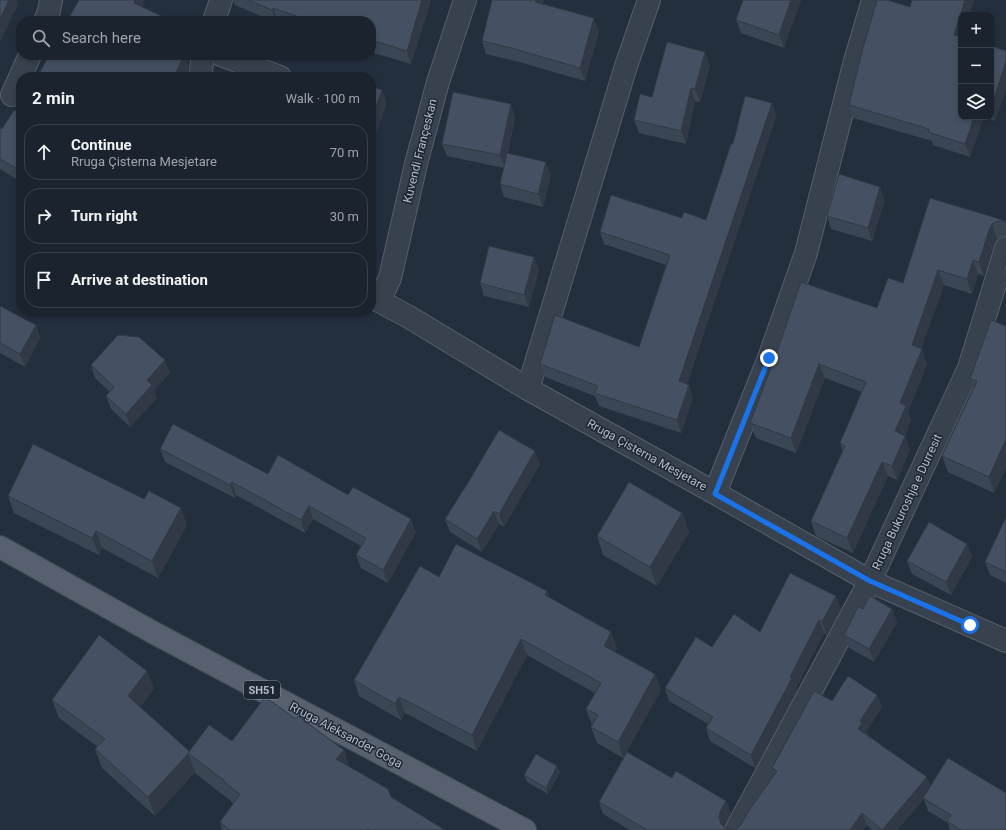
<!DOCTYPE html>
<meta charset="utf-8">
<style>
:root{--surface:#1b232e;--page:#242b36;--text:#f1f3f6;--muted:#a0a4aa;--line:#39404a}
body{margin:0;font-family:Roboto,sans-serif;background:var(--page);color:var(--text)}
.controls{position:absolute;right:12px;top:12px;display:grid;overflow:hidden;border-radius:8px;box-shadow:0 2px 6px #0003}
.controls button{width:36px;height:36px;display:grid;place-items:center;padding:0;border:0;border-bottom:1px solid var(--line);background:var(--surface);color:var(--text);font:20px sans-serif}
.stop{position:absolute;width:12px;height:12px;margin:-9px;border:3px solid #1a73e8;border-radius:50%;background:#fff}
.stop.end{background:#1a73e8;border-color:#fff;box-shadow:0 1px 4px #0008}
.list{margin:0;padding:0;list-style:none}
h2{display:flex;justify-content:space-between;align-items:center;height:52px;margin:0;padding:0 16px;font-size:17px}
h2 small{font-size:13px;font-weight:400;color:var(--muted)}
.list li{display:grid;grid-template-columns:26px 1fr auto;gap:12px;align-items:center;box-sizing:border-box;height:56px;margin:0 8px 8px;padding:0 8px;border:1px solid var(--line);border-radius:16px}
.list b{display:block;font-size:15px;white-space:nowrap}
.list p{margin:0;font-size:13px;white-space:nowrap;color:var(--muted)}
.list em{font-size:13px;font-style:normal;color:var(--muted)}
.icon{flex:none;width:22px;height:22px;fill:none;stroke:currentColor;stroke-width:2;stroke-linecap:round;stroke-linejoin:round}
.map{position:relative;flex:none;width:1006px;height:830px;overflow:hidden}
.search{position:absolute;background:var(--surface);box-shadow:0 2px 6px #0003;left:16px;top:16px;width:360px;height:44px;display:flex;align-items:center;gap:10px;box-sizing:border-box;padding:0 14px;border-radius:16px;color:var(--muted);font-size:15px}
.panel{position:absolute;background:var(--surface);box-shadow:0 2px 6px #0003;left:16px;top:72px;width:360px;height:244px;border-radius:16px}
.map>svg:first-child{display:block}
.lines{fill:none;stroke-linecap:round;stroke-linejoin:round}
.minor-casing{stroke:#565f6c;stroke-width:24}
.primary-casing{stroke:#414a57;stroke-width:24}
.minor{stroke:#38414e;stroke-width:22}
.primary{stroke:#56606e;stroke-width:22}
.wall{fill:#3b4654}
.shaded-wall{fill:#303945}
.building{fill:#455162;stroke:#303945}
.route{stroke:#1a73e8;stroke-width:5}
.labels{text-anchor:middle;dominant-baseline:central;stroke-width:3;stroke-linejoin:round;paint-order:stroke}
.shield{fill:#1d2633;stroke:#878f9c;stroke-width:1}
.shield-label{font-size:11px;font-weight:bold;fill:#b4bcc9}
.street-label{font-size:12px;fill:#b4bcc9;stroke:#1d2633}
</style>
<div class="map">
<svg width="1006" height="830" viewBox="0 0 1006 830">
<rect width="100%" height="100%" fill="#242f3e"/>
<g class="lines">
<defs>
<path id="minor" d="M 465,0 L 438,82 L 416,164 L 390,278 L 379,301 L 409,317 L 528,389 L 715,493 L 870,581 L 1006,641
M 45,21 L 49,11 L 51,0
M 214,21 L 221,0
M 221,55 L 280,77
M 200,77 L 203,55
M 12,95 L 30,55
M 528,389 L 626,66 L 649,0
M 715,493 L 769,358 L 806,253 L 855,61 L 873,0
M 736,830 L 870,581 L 969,368 L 1006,248"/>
<path id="primary" d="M 0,547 L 156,634 L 525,830"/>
</defs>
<!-- minor casing -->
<use href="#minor" class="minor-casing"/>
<!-- primary casing -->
<use href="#primary" class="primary-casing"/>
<!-- minor -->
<use href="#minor" class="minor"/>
<!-- primary -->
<use href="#primary" class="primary"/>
</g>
<!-- wall -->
<path class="wall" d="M 233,0 L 431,0 L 411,64 L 371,52 L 371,21 L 272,21 L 235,5 Z
M 743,0 L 801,0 L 784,48 L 741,33 L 736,20 Z
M 974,0 L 969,15 L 961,15 L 961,117 L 991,117 L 991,46 L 1006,51 L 1006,89 L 995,121 L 984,117 L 970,157 L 933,145 L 932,141 L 853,118 L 849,105 L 910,7 Z
M 542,4 L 599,31 L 585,81 L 519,62 L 486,54 L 482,41 Z
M 710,65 L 700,102 L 695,101 L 686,144 L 639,133 L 634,120 L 652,97 Z
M 188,69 L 185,77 L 42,77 L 40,72 Z
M 21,114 L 21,182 L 0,169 L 0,128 L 2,129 Z
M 776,116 L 687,384 L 689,385 L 693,398 L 681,433 L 599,406 L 595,396 L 545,377 L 540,364 L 639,347 L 666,265 L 604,244 L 600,232 L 682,218 L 706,220 L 733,144 Z
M 515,117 L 508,153 L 551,175 L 543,207 L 504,197 L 500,184 L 504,168 L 447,156 L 442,144 Z
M 930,198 L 1006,221 L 1006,236 L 1003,236 L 997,239 L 994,244 L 984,276 L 978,274 L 972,294 L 944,285 L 921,349 L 927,364 L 908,412 L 911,420 L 905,436 L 910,450 L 897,480 L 888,476 L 853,553 L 816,536 L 811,521 L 843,452 L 840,443 L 862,392 L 825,378 L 796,453 L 756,438 L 750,423 L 877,308 L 903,283 Z
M 885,200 L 872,241 L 831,229 L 827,216 Z
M 1006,258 L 1006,279 L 1003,270 Z
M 539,270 L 529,307 L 484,296 L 480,283 Z
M 0,306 L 36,325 L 40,338 L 25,367 L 0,353 Z
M 1006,326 L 1006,467 L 994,493 L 948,472 L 942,456 L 973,388 L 970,379 Z
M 91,365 L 170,373 L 154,390 L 157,398 L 130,427 L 111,409 L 106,396 L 110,392 L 95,378 Z
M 160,449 L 268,474 L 416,532 L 388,583 L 361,568 L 356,555 L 361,546 L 313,519 L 305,533 L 236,495 L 235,498 L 165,462 Z
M 540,464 L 504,527 L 499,524 L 482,552 L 450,532 L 445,519 Z
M 8,496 L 187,525 L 158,578 L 102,548 L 99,555 L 14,513 Z
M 682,513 L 689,532 L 657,586 L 603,555 L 597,536 Z
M 1006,517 L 1006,583 L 990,575 L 985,562 Z
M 967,544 L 972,557 L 951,595 L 912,574 L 907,561 Z
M 439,577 L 547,591 L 550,598 L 617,648 L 615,652 L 655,674 L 661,690 L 623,758 L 597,743 L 591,727 L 592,725 L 586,709 L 595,693 L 527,655 L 477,751 L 405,713 L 401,720 L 359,696 L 354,680 Z
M 836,596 L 841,609 L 827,635 L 824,633 L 796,688 L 797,691 L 755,768 L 710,741 L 706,728 L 708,724 L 669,701 L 665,688 L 712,647 L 760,632 Z
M 863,609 L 892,609 L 897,622 L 874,662 L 848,647 L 844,635 Z
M 147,671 L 154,689 L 140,707 L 189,751 L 232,741 L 350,767 L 391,797 L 445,830 L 222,830 L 220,822 L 233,804 L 231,801 L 196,774 L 195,772 L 155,816 L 102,768 L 95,749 L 98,747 L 59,718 L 52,700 Z
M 877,695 L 882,707 L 866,732 L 867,734 L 931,786 L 1006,830 L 950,830 L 948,823 L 928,811 L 924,799 L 897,830 L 872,830 L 867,825 L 863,830 L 630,830 L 603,814 L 599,802 L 672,778 L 726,801 L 731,814 L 725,824 L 724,827 L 726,829 L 732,830 L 738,828 L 742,823 L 775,775 L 772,768 L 832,701 Z
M 557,766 L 560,773 L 548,794 L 527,782 L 524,775 Z"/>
<!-- shaded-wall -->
<path class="shaded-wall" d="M 9,0 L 17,0 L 18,4 L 0,42 L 0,19 Z
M 135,0 L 145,0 L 139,16 L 134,3 Z
M 422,0 L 431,0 L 411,64 L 407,51 Z
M 536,0 L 544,0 L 540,15 L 535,2 Z
M 791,0 L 801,0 L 784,48 L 779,35 Z
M 965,0 L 974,0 L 969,15 L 961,15 L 961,41 L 954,35 Z
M 273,8 L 278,21 L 276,21 L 272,10 Z
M 594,18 L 599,31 L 585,81 L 580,68 Z
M 705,52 L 710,65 L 700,102 L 695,89 Z
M 184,55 L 190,55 L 188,69 L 185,77 L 174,77 Z
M 1006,61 L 1006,89 L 995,121 L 991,108 Z
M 691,88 L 695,101 L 686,144 L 681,131 Z
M 382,90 L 387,103 L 371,148 L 371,122 Z
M 772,103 L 776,116 L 684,394 L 679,381 Z
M 511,104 L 515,117 L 505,168 L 500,155 Z
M 974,117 L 984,117 L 970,157 L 965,144 Z
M 546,162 L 551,175 L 543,207 L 538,194 Z
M 880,187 L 885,200 L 872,241 L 868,228 Z
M 992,224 L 997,239 L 994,244 L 984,276 L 979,262 L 989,230 Z
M 534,257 L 539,270 L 529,307 L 524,295 Z
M 973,260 L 978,274 L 972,294 L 967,279 Z
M 938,270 L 944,285 L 917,360 L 912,345 Z
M 36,325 L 40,338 L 25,367 L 20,354 Z
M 922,349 L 927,364 L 908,412 L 911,420 L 900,446 L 895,431 L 900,403 Z
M 165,360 L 170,373 L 154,390 L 157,398 L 130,427 L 126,414 L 147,380 Z
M 819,364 L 825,378 L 796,453 L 791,438 Z
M 689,385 L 693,398 L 681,433 L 677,420 Z
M 905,436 L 910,450 L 897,480 L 892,466 Z
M 1006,439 L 1006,467 L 994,493 L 989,477 Z
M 535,451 L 540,464 L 504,527 L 499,514 Z
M 882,462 L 888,476 L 853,553 L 847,538 Z
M 232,482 L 236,495 L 235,498 L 230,485 Z
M 309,506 L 313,519 L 305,533 L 301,520 Z
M 181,508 L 187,525 L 158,578 L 152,561 Z
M 494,511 L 499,524 L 482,552 L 477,539 Z
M 682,513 L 689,532 L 657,586 L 650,567 Z
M 411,519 L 416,532 L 388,583 L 383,570 Z
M 96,531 L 102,548 L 99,555 L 92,538 Z
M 967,544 L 972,557 L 951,595 L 946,582 Z
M 547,591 L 553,607 L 545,595 Z
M 836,596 L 841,609 L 827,635 L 822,622 Z
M 892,609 L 897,622 L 874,662 L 869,649 Z
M 819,620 L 824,633 L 796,688 L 797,691 L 755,768 L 751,755 Z
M 611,632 L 617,648 L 610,662 L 604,646 Z
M 521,639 L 527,655 L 477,751 L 472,735 Z
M 147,671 L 154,689 L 135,714 L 128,696 Z
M 655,674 L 661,690 L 623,758 L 618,742 Z
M 877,695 L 882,707 L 866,732 L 867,735 L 858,729 L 860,721 Z
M 399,697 L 405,713 L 401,720 L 395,704 Z
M 344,750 L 351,771 L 336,759 Z
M 188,753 L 195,772 L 155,816 L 148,797 Z
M 557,766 L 560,773 L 548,794 L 546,788 Z
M 927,777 L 932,789 L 923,798 L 924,799 L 897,830 L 882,830 Z
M 726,801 L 731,814 L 725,824 L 724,830 L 723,830 L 719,818 L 720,812 Z
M 862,813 L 867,825 L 863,830 L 850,830 Z"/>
<!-- building -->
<path class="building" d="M 0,0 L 9,0 L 0,19 Z
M 79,0 L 135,0 L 134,3 L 172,21 L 67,21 Z
M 248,0 L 422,0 L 407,51 L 371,40 L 371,21 L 311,21 L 273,8 L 272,10 Z
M 492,0 L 536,0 L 535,2 L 594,18 L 580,68 L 515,49 L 482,41 Z
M 743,0 L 791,0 L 779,35 L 736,20 Z
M 877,0 L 887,0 L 910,7 L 912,0 L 965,0 L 954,35 L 961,37 L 961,117 L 974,117 L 965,144 L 928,132 L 929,129 L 849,105 L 862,51 Z
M 667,42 L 705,52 L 695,89 L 691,88 L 681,131 L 634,120 L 640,94 L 652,97 Z
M 991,46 L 1006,51 L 1006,61 L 991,108 Z
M 49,55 L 184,55 L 174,77 L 50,77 L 40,72 Z
M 371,86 L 382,90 L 371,122 Z
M 453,92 L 511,104 L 500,155 L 442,144 Z
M 745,96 L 772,103 L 679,381 L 689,385 L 677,420 L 594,393 L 598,386 L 540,364 L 555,315 L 639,347 L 670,255 L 600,232 L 611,195 L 682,218 L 684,212 L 706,220 L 731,144 L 733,144 Z
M 14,110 L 21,114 L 21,171 L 0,159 L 0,128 L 2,129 Z
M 507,153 L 546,162 L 538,194 L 500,184 Z
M 839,174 L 880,187 L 868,228 L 827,216 Z
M 930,198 L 1006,221 L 1006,223 L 1004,221 L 998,221 L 992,224 L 989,230 L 979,262 L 973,260 L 967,279 L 938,270 L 912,345 L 922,349 L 900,403 L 906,406 L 895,431 L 905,436 L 892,466 L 882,462 L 847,538 L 811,521 L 845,446 L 840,443 L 866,382 L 819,364 L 791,438 L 750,423 L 775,357 L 801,282 L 877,308 L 888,278 L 903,283 Z
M 489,246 L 534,257 L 524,295 L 480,283 Z
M 1006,258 L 1006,271 L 1003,270 Z
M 0,306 L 36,325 L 20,354 L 0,343 Z
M 991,320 L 1006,326 L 1006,439 L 989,477 L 942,456 L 977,381 L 970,379 Z
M 118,335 L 139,337 L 165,360 L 147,380 L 152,385 L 126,414 L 106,396 L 114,387 L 91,365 Z
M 173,424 L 268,474 L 278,455 L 348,495 L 353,487 L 411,519 L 383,570 L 356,555 L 366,538 L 309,506 L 301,520 L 232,482 L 230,485 L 160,449 Z
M 499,430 L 535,451 L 499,514 L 494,511 L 477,539 L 445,519 L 469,481 Z
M 33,444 L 144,499 L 149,491 L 181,508 L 152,561 L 96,531 L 92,538 L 8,496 Z
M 629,482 L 682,513 L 650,567 L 597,536 Z
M 1006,517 L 1006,572 L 985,562 Z
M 929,522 L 967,544 L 946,582 L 907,561 Z
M 456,544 L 547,591 L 545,595 L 611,632 L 604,646 L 655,674 L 618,742 L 591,727 L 598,715 L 586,709 L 601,683 L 521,639 L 472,735 L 399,697 L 395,704 L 354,680 L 420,566 L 439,577 Z
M 790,573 L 836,596 L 822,622 L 819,620 L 790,677 L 792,678 L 751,755 L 706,728 L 713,717 L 665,688 L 696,637 L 712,647 L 734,614 L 760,632 Z
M 870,596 L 892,609 L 869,649 L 844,635 L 858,607 L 863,609 Z
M 99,635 L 147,671 L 128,696 L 189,751 L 188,753 L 189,753 L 148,797 L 95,749 L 105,739 L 52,700 Z
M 848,676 L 877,695 L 860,721 L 862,723 L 858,729 L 927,777 L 882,830 L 862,813 L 850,830 L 647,830 L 599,802 L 627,752 L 672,778 L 676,771 L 726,801 L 720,812 L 719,818 L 721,824 L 726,829 L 732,830 L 738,828 L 742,823 L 750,809 L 777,771 L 772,768 L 814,691 L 832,701 Z
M 265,697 L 296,719 L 298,716 L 344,750 L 336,759 L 388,789 L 391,797 L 445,830 L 369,830 L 368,829 L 367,830 L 230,830 L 220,822 L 240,794 L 224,782 L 225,781 L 188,753 L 209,725 L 232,741 Z
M 536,754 L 557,766 L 546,788 L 524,775 Z
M 948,758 L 1006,793 L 1006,830 L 961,830 L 947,821 L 951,815 L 923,798 Z"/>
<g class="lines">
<!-- route -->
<path class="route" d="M 769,358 L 715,494 L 870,581 L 970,625"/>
</g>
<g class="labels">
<!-- shield labels -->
<rect class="shield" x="244" y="681" width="36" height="18" rx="3"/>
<g class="shield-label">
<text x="262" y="690">SH51</text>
</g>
<!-- street labels -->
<g class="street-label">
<text transform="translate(420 151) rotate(-76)">Kuvendi Françeskan</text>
<text transform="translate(647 455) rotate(29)">Rruga Çisterna Mesjetare</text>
<text transform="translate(907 502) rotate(-65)">Rruga Bukuroshja e Durresit</text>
<text transform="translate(346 735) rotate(28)">Rruga Aleksander Goga</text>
</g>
</g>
</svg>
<div class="controls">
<button>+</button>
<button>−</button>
<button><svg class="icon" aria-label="layers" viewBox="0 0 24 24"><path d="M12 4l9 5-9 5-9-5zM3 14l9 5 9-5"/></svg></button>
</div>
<div class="stop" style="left:970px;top:625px"></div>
<div class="stop end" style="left:769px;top:358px"></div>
<div class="search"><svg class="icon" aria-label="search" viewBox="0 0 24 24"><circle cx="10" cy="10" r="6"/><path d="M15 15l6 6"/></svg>Search here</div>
<section class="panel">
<h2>2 min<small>Walk · 100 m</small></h2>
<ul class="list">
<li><svg class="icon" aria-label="ahead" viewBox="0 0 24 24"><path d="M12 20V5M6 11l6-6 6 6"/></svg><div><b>Continue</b><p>Rruga Çisterna Mesjetare</p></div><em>70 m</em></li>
<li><svg class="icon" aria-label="right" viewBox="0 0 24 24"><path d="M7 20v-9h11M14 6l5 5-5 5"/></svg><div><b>Turn right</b></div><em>30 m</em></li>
<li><svg class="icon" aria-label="arrive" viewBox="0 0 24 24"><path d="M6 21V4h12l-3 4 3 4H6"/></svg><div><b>Arrive at destination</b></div></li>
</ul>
</section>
</div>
